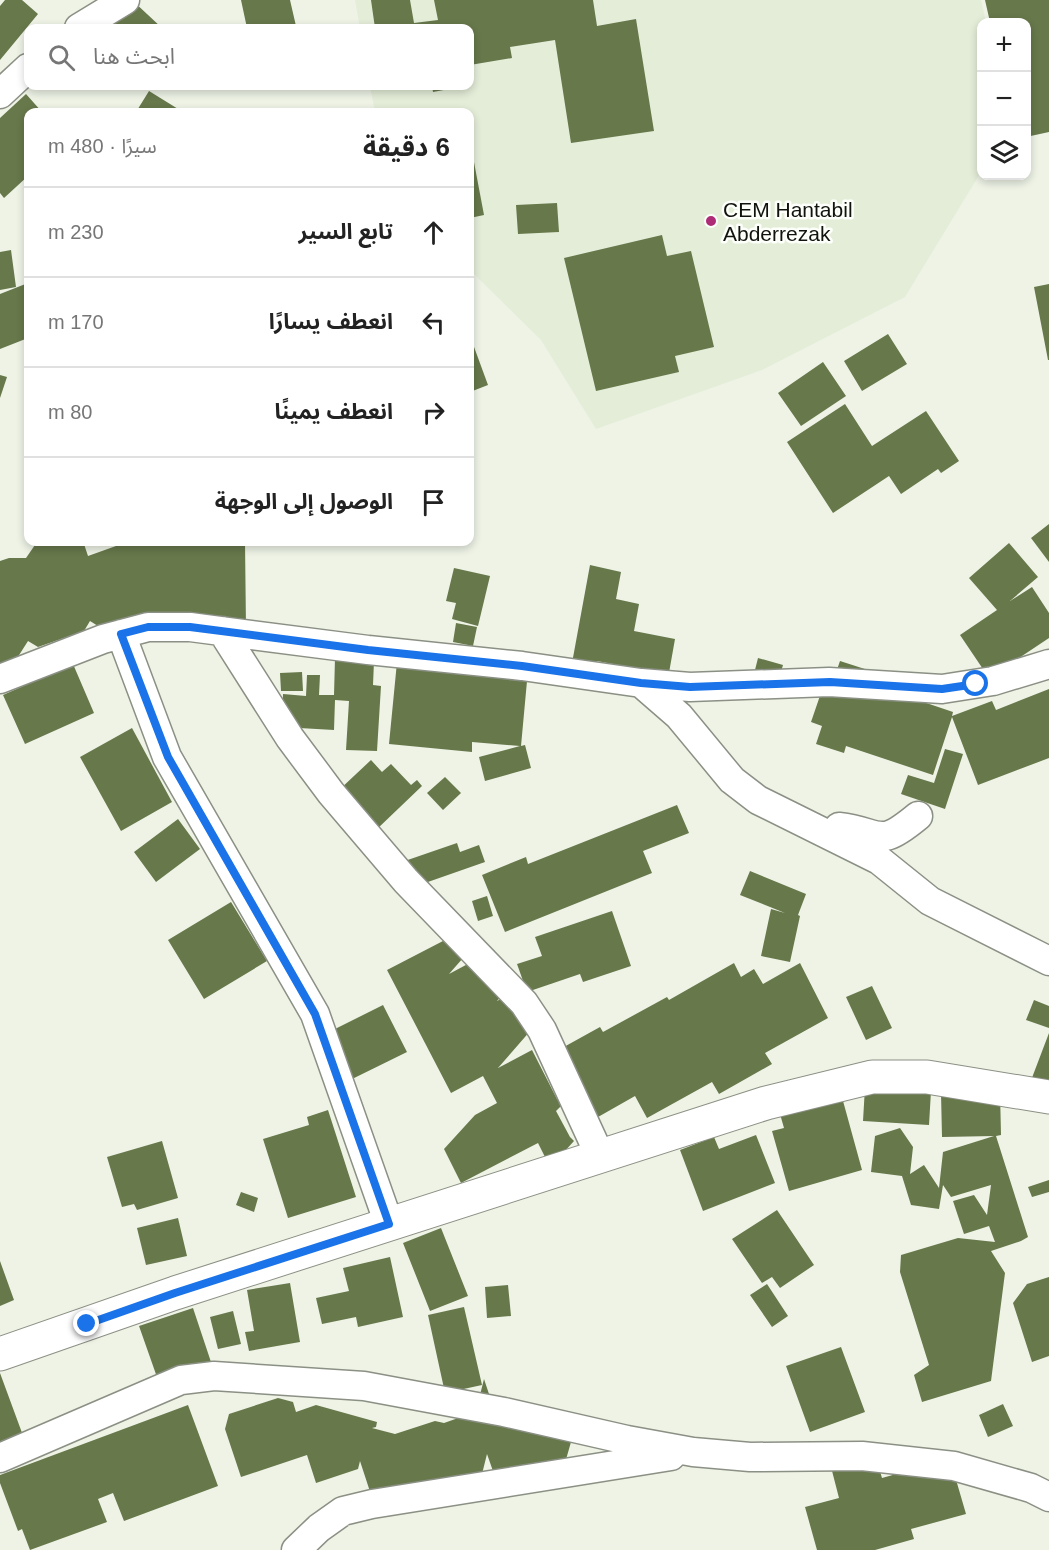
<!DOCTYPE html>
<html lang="ar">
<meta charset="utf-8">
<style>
:root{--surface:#fff;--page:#f2f2f2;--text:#222;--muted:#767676;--line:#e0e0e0}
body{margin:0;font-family:Arial,"Noto Sans Arabic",sans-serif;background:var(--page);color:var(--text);direction:rtl}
.controls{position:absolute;right:18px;top:18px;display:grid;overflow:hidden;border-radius:12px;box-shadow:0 3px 9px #0003}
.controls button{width:54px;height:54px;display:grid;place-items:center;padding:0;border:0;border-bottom:2px solid var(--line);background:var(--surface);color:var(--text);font:30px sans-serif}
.stop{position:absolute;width:18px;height:18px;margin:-14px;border:4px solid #1a73e8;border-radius:50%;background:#fff}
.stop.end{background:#1a73e8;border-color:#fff;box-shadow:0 2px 6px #0008}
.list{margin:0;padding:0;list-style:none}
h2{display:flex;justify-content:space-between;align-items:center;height:78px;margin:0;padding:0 24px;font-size:26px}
h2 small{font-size:20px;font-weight:400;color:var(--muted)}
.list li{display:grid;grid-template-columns:39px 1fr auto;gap:18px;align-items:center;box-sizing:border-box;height:90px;padding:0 24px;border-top:2px solid var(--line)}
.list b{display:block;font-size:22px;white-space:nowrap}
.list em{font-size:20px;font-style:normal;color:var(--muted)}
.icon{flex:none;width:33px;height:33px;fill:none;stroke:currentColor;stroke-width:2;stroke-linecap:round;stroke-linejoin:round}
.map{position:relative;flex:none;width:1049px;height:1550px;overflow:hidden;direction:ltr}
.search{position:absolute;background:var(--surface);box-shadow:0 3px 9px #0003;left:24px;top:24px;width:450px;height:66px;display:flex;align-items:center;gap:15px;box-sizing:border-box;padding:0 21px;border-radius:12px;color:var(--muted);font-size:22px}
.panel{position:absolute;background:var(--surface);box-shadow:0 3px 9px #0003;left:24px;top:108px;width:450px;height:438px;border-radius:12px;direction:rtl}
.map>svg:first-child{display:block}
.built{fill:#e4edd8}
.building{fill:#67784b}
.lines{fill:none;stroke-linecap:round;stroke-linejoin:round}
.street-casing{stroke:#8b9084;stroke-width:31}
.secondary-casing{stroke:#8b9084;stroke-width:35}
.street{stroke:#fff;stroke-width:28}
.secondary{stroke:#fff;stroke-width:33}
.route{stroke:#1a73e8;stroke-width:8}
.poi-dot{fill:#ae2c77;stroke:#fdfffa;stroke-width:2}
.labels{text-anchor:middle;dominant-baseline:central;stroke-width:5;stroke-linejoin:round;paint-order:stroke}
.poi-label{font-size:21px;fill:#11130e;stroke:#fdfffa;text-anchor:start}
</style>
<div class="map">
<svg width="1049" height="1550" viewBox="0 0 1049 1550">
<rect width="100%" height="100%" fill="#eef3e6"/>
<!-- built -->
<path class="built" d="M 355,0 L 981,0 L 986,22 L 982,22 L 981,172 L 905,297 L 762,370 L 596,429 L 541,340 L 470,270 L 470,112 L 375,112 L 370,86 L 470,86 L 470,28 L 360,28 Z"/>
<!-- building -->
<path class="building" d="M 5,0 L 22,0 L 38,14 L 0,60 L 0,6 Z
M 132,0 L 162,28 L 104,28 Z
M 241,0 L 290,0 L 296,26 L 285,28 L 247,28 Z
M 371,0 L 410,0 L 414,23 L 438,20 L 434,0 L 593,0 L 597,26 L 636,19 L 654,131 L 571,143 L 555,40 L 510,47 L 512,58 L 470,65 L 470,28 L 375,28 Z
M 985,0 L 1049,0 L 1049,132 L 1026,137 L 1026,22 L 990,22 Z
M 432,86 L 448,86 L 449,89 L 433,92 Z
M 149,91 L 183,112 L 136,112 Z
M 26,94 L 42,112 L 28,112 L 28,176 L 4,198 L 0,193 L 0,118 Z
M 470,141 L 484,215 L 470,218 Z
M 557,203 L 559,232 L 518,234 L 516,205 Z
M 662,235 L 667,256 L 691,251 L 714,347 L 675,356 L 679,372 L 596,391 L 564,258 Z
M 11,250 L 16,287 L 0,290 L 0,252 Z
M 28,283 L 28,338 L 0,349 L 0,294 Z
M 1049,284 L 1049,360 L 1048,360 L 1034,287 Z
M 888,334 L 907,364 L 862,391 L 844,361 Z
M 470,336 L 488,385 L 470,392 Z
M 823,362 L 846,396 L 801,426 L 778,393 Z
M 0,375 L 7,377 L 0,398 Z
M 845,404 L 872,446 L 926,411 L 959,461 L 941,473 L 938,469 L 901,494 L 889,476 L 833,513 L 787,442 Z
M 1049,524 L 1049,562 L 1031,538 Z
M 37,542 L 80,542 L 84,544 L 88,556 L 116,546 L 130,546 L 144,542 L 194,544 L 201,542 L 245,542 L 246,629 L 98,626 L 90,621 L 84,631 L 38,647 L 28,641 L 14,663 L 0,664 L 0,561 L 9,558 L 26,558 Z
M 1009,543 L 1038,577 L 1010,601 L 1032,587 L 1049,613 L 1049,638 L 989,678 L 960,635 L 997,610 L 969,578 Z
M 590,565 L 621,572 L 616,599 L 639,604 L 634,631 L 675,639 L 667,684 L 633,668 L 597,661 L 594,678 L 570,674 Z
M 454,568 L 490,576 L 478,626 L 452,619 L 456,603 L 446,601 Z
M 456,623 L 477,627 L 473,646 L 453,642 Z
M 335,658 L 374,661 L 373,685 L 381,686 L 377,751 L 346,750 L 349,701 L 335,700 L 334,730 L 282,727 L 283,694 L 306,696 L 307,675 L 320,675 L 319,695 L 334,695 Z
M 758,658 L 783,665 L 777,685 L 753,678 Z
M 840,661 L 871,671 L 867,683 L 953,712 L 952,716 L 992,701 L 996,710 L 1049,689 L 1049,758 L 978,785 L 952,717 L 933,775 L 846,746 L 844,753 L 816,744 L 822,726 L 811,722 L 823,687 L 830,690 Z
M 397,662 L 489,671 L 488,677 L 527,681 L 521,746 L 525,745 L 531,768 L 485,781 L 479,757 L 520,746 L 472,742 L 472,752 L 389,744 Z
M 73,664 L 94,713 L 25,744 L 3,695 Z
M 302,672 L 303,691 L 281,691 L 280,673 Z
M 132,728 L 172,802 L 121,831 L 80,757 Z
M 945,749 L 963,754 L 945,809 L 901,794 L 908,775 L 934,783 Z
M 371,760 L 382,772 L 391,764 L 411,785 L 417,780 L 422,786 L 376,830 L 338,791 Z
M 445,777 L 461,793 L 443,810 L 427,793 Z
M 677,805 L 689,833 L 643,851 L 652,873 L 505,932 L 482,875 L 526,857 L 528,864 Z
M 178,819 L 200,849 L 156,882 L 134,852 Z
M 457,843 L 460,852 L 479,845 L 485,862 L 405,890 L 396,864 Z
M 750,871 L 806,894 L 798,915 L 800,916 L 790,962 L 761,956 L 771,909 L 785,913 L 740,895 Z
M 487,896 L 493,916 L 478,921 L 472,901 Z
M 231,902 L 267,961 L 204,999 L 168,940 Z
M 612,911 L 631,966 L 583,982 L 580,974 L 527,992 L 517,964 L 542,956 L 535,937 Z
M 443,941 L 454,950 L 470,950 L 449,974 L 494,950 L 511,986 L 497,1001 L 518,990 L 545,1014 L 498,1068 L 532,1050 L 557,1099 L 563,1104 L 556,1111 L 570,1137 L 574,1141 L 564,1152 L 547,1161 L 538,1143 L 461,1183 L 444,1149 L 475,1115 L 497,1103 L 483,1076 L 451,1093 L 387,970 Z
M 734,963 L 741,977 L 754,969 L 763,984 L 800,963 L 828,1018 L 765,1053 L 772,1064 L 719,1094 L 712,1082 L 647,1118 L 635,1096 L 591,1121 L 553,1053 L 600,1027 L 603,1032 L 667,997 L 669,1000 Z
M 872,986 L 892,1028 L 866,1040 L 846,997 Z
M 1034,1000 L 1049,1006 L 1049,1028 L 1026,1020 Z
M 383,1005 L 407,1052 L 346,1082 L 323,1035 Z
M 1049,1033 L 1049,1090 L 1030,1083 Z
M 865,1087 L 931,1091 L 929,1125 L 863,1121 Z
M 840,1090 L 862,1170 L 789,1191 L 772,1131 L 784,1128 L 778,1107 Z
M 1000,1091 L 1001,1135 L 996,1136 L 1028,1237 L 1021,1241 L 991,1251 L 1005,1273 L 991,1381 L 922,1402 L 914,1375 L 929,1365 L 900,1272 L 901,1255 L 958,1238 L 995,1242 L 989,1226 L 964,1234 L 953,1201 L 974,1195 L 987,1215 L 991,1185 L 951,1197 L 943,1185 L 939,1209 L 911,1205 L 902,1176 L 871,1172 L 875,1136 L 900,1128 L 913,1147 L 910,1174 L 924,1165 L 939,1188 L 943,1152 L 994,1136 L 942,1137 L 941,1093 Z
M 328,1110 L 356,1197 L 288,1218 L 263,1139 L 309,1125 L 307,1117 Z
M 756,1135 L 775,1183 L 703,1211 L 680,1150 L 714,1137 L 719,1149 Z
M 162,1141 L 178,1198 L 137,1210 L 134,1204 L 122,1207 L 107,1157 Z
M 1049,1180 L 1049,1192 L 1032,1197 L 1028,1187 Z
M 241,1192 L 258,1198 L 254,1212 L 236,1205 Z
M 777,1210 L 814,1265 L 780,1288 L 772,1277 L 762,1283 L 732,1239 Z
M 178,1218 L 187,1256 L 146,1265 L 137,1228 Z
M 441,1228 L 468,1296 L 430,1311 L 403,1243 Z
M 390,1257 L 403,1317 L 358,1327 L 356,1317 L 322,1324 L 316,1298 L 349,1291 L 343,1268 Z
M 0,1261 L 14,1300 L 0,1306 Z
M 1049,1277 L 1049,1356 L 1032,1362 L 1013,1303 L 1027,1284 Z
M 290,1283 L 300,1342 L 249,1351 L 245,1332 L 254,1331 L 247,1290 Z
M 767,1284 L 788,1316 L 772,1327 L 750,1295 Z
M 508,1285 L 511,1316 L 487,1318 L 485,1287 Z
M 464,1307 L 482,1385 L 445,1393 L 428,1315 Z
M 193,1308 L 211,1362 L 158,1380 L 139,1326 Z
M 233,1311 L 241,1344 L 218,1349 L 210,1317 Z
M 841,1347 L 865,1412 L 810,1432 L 786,1366 Z
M 0,1373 L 25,1441 L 0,1450 Z
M 484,1379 L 493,1406 L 575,1428 L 563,1470 L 500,1491 L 487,1454 L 482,1474 L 376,1510 L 360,1461 L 358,1469 L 316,1483 L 307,1455 L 241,1477 L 225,1429 L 229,1414 L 278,1398 L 293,1402 L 296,1412 L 316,1405 L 377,1422 L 376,1427 L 372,1428 L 395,1434 L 435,1421 L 444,1423 L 464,1416 L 477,1407 Z
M 1003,1404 L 1013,1426 L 988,1437 L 979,1415 Z
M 188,1405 L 218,1486 L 124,1521 L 113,1493 L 98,1499 L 107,1522 L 30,1550 L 22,1529 L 18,1531 L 0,1483 L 0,1475 Z
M 875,1455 L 882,1478 L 950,1459 L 966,1514 L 911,1529 L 914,1539 L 875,1550 L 817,1550 L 805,1507 L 839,1498 L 831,1467 Z"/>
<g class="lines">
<defs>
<path id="street" d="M 79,28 L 125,0
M 0,94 L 28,68
M 222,631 L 290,738 L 331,793 L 406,881 L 524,1003 L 542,1030 L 600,1156
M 121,634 L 167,757 L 315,1014 L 389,1224
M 0,679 L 103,639 L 148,627 L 190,627 L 368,650 L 522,666 L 641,683 L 690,687 L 829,682 L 942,689 L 993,681 L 1049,664
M 641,683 L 679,716 L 732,780 L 758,800 L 879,860 L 930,901 L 1049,961
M 839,827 C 883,832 877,850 918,816
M 0,1458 L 181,1380 L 214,1376 L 364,1386 L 504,1412 L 627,1440 L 693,1452 L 750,1457 L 862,1456 L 954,1466 L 1031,1488 L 1049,1497
M 296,1550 L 319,1528 L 343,1511 L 372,1504 L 671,1456"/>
<path id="secondary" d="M 0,1354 L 175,1293 L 766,1103 L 872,1077 L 927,1077 L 1049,1097"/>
</defs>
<!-- street casing -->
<use href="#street" class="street-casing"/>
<!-- secondary casing -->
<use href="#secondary" class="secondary-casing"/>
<!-- street -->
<use href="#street" class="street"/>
<!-- secondary -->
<use href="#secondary" class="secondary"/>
</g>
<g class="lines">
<!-- route -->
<path class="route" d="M 87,1324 L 175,1293 L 389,1224 L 315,1014 L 168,757 L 121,634 L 148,627 L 190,627 L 368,650 L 522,666 L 641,683 L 690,687 L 830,682 L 942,689 L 976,684"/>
</g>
<!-- markers -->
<circle class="poi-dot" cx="711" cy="221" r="6"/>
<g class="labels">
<!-- poi labels -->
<g class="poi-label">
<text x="723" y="209">CEM Hantabil<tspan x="723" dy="24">Abderrezak</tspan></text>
</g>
</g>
</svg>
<div class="controls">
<button>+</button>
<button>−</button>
<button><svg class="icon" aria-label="layers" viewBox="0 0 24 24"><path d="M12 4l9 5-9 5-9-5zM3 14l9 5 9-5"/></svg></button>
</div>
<div class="stop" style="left:976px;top:684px"></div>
<div class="stop end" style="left:87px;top:1324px"></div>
<div class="search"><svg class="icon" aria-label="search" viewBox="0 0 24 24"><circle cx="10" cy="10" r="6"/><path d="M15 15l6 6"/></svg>ابحث هنا</div>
<section class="panel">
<h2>6 دقيقة<small>سيرًا · 480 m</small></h2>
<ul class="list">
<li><svg class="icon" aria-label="ahead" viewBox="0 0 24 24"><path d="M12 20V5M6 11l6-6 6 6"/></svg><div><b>تابع السير</b></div><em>230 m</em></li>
<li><svg class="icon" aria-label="left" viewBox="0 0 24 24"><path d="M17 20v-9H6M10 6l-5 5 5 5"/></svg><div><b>انعطف يسارًا</b></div><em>170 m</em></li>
<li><svg class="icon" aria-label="right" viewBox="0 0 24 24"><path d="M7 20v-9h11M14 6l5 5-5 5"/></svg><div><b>انعطف يمينًا</b></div><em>80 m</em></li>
<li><svg class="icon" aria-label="arrive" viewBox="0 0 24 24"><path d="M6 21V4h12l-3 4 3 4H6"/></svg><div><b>الوصول إلى الوجهة</b></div></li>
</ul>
</section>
</div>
